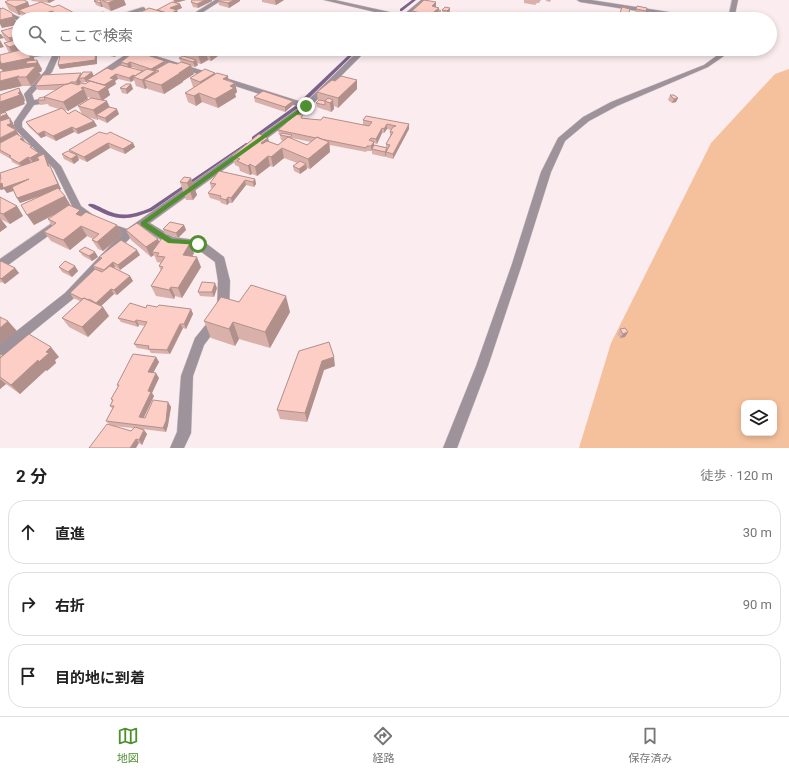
<!DOCTYPE html>
<html lang="ja">
<meta charset="utf-8">
<style>
:root{--surface:#fff;--page:#f6f6f6;--text:#222;--muted:#767676;--line:#e0e0e0;--accent:#508f30}
body{margin:0;font-family:Roboto,"Noto Sans JP",sans-serif;background:var(--page);color:var(--text)}
.controls{position:absolute;right:12px;bottom:12px;display:grid;overflow:hidden;border-radius:8px;box-shadow:0 2px 6px #0003}
.controls button{width:36px;height:36px;display:grid;place-items:center;padding:0;border:0;border-bottom:1px solid var(--line);background:var(--surface);color:var(--text);font:20px sans-serif}
.stop{position:absolute;width:12px;height:12px;margin:-9px;border:3px solid #508f30;border-radius:50%;background:#fff}
.stop.end{background:#508f30;border-color:#fff;box-shadow:0 1px 4px #0008}
.list{margin:0;padding:0;list-style:none}
h2{display:flex;justify-content:space-between;align-items:center;height:52px;margin:0;padding:0 16px;font-size:17px}
h2 small{font-size:13px;font-weight:400;color:var(--muted)}
.list li{display:grid;grid-template-columns:26px 1fr auto;gap:12px;align-items:center;box-sizing:border-box;height:64px;margin:0 8px 8px;padding:0 8px;border:1px solid var(--line);border-radius:16px}
.list b{display:block;font-size:15px;white-space:nowrap}
.list em{font-size:13px;font-style:normal;color:var(--muted)}
.icon{flex:none;width:22px;height:22px;fill:none;stroke:currentColor;stroke-width:2;stroke-linecap:round;stroke-linejoin:round}
.map{position:relative;flex:none;width:789px;height:448px;overflow:hidden}
.search{position:absolute;background:var(--surface);box-shadow:0 2px 6px #0003;left:12px;right:12px;top:12px;height:44px;display:flex;align-items:center;gap:10px;box-sizing:border-box;padding:0 14px;border-radius:22px;color:var(--muted);font-size:15px}
.sheet{height:268px;background:var(--surface)}
nav{display:flex;justify-content:space-around;align-items:center;box-sizing:border-box;height:56px;border-top:1px solid var(--line);background:var(--surface);font-size:11px;color:var(--muted)}
nav a{display:grid;justify-items:center;gap:2px}
nav .on{color:var(--accent)}
.map>svg:first-child{display:block}
.green{fill:#f5c19c;fill-rule:evenodd}
.lines{fill:none;stroke-linecap:round;stroke-linejoin:round}
.stream{fill:#7c628a;fill-rule:evenodd}
.minor-casing{stroke:#d8c9cc;stroke-width:1}
.minor{fill:#9e929b;fill-rule:evenodd}
.wall{fill:#dab1aa;fill-rule:evenodd}
.shaded-wall{fill:#b1908b}
.building{fill:#fdcec6;stroke:#b1908b}
.route{fill:#508f30}
</style>
<div class="map">
<svg width="789" height="448" viewBox="0 0 789 448">
<rect width="100%" height="100%" fill="#fbecef"/>
<!-- green -->
<path class="green" d="M 789,69 L 789,448 L 579,448 L 611,343 L 711,143 L 775,74 ZM 744,403 L 774,403 L 774,433 L 744,433 Z"/>
<g class="lines">
<!-- stream -->
<path class="stream" d="M 412,0 L 416,0 L 402,11 L 400,11 L 400,9 Z
M 393,17 L 394,17 L 394,19 L 389,19 Z
M 355,49 L 359,49 L 299,108 L 256,139 L 252,139 L 252,137 L 295,106 Z
M 246,143 L 248,143 L 250,144 L 154,210 C 126,222 116,221 89,206 L 88,205 L 89,204 C 94,203 99,207 104,209 C 121,218 133,215 150,208 Z"/>
<defs>
<path id="minor" d="M 215,0 L 222,0 L 192,19 L 185,19 Z
M 324,0 L 335,0 L 403,15 L 421,0 L 428,0 L 406,19 L 399,19 L 400,18 Z
M 577,0 L 591,0 L 701,17 L 704,19 L 689,19 L 580,2 Z
M 732,0 L 738,0 L 734,19 L 728,19 Z
M 143,7 L 145,8 L 145,10 L 116,19 L 106,19 Z
M 0,8 L 21,18 L 22,19 L 17,20 L 0,12 Z
M 56,49 L 62,49 L 52,72 L 32,94 L 34,100 L 52,98 L 56,100 L 52,102 L 34,105 L 22,122 L 22,127 L 61,166 L 81,206 L 100,220 L 127,229 L 300,107 L 136,54 L 101,79 L 95,79 L 95,75 L 134,49 L 141,49 L 140,51 L 305,103 L 351,58 L 361,49 L 368,49 L 309,108 L 150,223 L 173,237 L 203,241 L 224,257 L 230,281 L 229,312 L 204,345 L 193,376 L 191,433 L 184,448 L 170,448 L 177,432 L 181,376 L 195,338 L 217,311 L 218,281 L 215,262 L 196,248 L 167,244 L 143,228 L 132,236 L 73,299 L 4,355 L 0,356 L 0,344 L 65,293 L 121,234 L 92,224 L 74,210 L 54,169 L 14,128 L 14,122 L 27,103 L 24,94 L 45,71 L 53,54 L 20,59 L 0,65 L 0,61 L 19,55 Z
M 722,49 L 728,49 L 724,56 L 708,67 L 617,106 L 589,121 L 565,141 L 551,172 L 522,264 L 488,366 L 457,448 L 443,448 L 476,366 L 512,264 L 541,172 L 558,138 L 583,117 L 611,102 L 704,65 L 719,54 Z
M 55,221 L 60,225 L 59,228 L 4,268 L 0,269 L 0,259 Z"/>
</defs>
<!-- minor casing -->
<use href="#minor" class="minor-casing"/>
<!-- minor -->
<use href="#minor" class="minor"/>
</g>
<!-- wall -->
<path class="wall" d="M 31,0 L 55,0 L 49,3 L 32,1 Z
M 96,0 L 124,0 L 126,5 L 111,11 L 103,7 L 101,7 L 96,5 L 94,1 Z
M 173,0 L 186,0 L 175,3 L 180,4 L 182,8 L 177,10 L 178,14 L 171,18 L 172,19 L 139,19 L 137,14 L 157,10 L 174,3 Z
M 220,0 L 240,0 L 240,1 L 229,8 L 219,5 L 218,1 Z
M 262,0 L 284,0 L 276,5 L 262,2 Z
M 524,0 L 541,0 L 539,3 L 537,3 L 535,5 L 524,3 Z
M 546,0 L 551,0 L 550,2 L 546,1 Z
M 212,1 L 198,8 L 193,7 L 191,2 Z
M 5,2 L 29,6 L 53,7 L 80,19 L 109,15 L 110,19 L 24,19 L 23,18 L 21,14 L 19,15 L 9,10 Z
M 436,2 L 436,7 L 439,8 L 439,9 L 441,10 L 440,14 L 434,19 L 412,19 L 412,11 Z
M 637,6 L 647,8 L 644,15 L 635,14 Z
M 450,8 L 449,17 L 447,19 L 442,18 L 442,10 Z
M 630,9 L 626,19 L 618,18 L 620,13 Z
M 5,30 L 19,49 L 44,49 L 34,52 L 32,50 L 31,51 L 34,57 L 34,60 L 42,69 L 41,72 L 39,72 L 41,75 L 31,86 L 22,86 L 0,91 L 0,72 L 5,72 L 5,71 L 3,71 L 1,69 L 9,53 L 4,43 L 8,42 L 5,40 L 1,31 Z
M 75,49 L 130,49 L 124,52 L 120,51 L 121,54 L 114,57 L 97,53 L 97,64 L 60,69 L 58,65 L 76,53 L 75,51 Z
M 144,49 L 177,49 L 165,56 L 145,51 Z
M 186,49 L 213,49 L 214,51 L 217,51 L 218,56 L 211,61 L 208,60 L 201,64 L 197,63 L 198,65 L 195,67 L 191,66 L 194,74 L 183,81 L 183,82 L 164,94 L 148,89 L 147,88 L 145,89 L 136,86 L 134,80 L 131,82 L 118,79 L 115,81 L 116,84 L 108,89 L 110,95 L 103,100 L 110,107 L 119,114 L 107,123 L 98,119 L 98,120 L 87,117 L 94,121 L 97,126 L 78,134 L 74,132 L 56,141 L 46,136 L 41,138 L 29,127 L 26,122 L 59,109 L 49,106 L 48,104 L 40,105 L 38,100 L 57,90 L 38,90 L 35,86 L 82,74 L 92,72 L 94,76 L 122,66 L 121,62 L 165,61 L 166,63 L 177,64 L 181,62 L 179,58 L 183,57 L 182,51 ZM 132,67 L 144,71 L 130,68 ZM 81,82 L 81,83 L 86,82 L 87,82 L 88,83 L 85,84 L 79,85 ZM 87,97 L 91,98 L 78,106 L 82,114 L 68,114 L 65,110 L 68,111 L 88,99 Z
M 216,74 L 235,83 L 237,92 L 235,94 L 236,97 L 218,108 L 202,102 L 196,106 L 188,102 L 185,93 L 194,87 L 193,87 L 190,78 Z
M 357,80 L 357,89 L 338,108 L 334,106 L 334,109 L 331,112 L 326,110 L 325,110 L 317,107 L 316,103 L 318,101 L 317,92 L 335,81 Z
M 131,84 L 133,89 L 127,94 L 122,93 L 120,88 Z
M 670,95 L 678,98 L 676,102 L 672,103 L 668,100 Z
M 254,97 L 293,101 L 293,105 L 285,112 L 255,102 Z
M 0,114 L 10,118 L 13,123 L 13,124 L 15,127 L 13,128 L 16,130 L 19,135 L 18,135 L 23,138 L 25,142 L 41,155 L 47,159 L 49,166 L 53,171 L 61,189 L 59,190 L 65,196 L 70,206 L 83,215 L 117,225 L 122,235 L 103,251 L 98,249 L 92,240 L 93,239 L 87,236 L 70,250 L 51,241 L 44,232 L 52,226 L 48,219 L 60,211 L 34,225 L 27,215 L 39,196 L 20,203 L 17,198 L 14,191 L 7,193 L 4,189 L 1,190 L 0,189 L 0,179 L 20,166 L 12,162 L 11,159 L 0,153 Z
M 304,118 L 310,119 L 363,125 L 363,120 L 409,124 L 409,129 L 393,159 L 386,157 L 386,155 L 385,157 L 372,154 L 372,151 L 367,151 L 366,152 L 330,145 L 330,152 L 310,169 L 307,168 L 307,169 L 300,174 L 294,171 L 293,166 L 297,163 L 284,158 L 273,167 L 270,166 L 257,176 L 252,174 L 250,175 L 240,171 L 239,167 L 235,165 L 232,156 L 268,138 L 269,141 L 278,145 L 283,141 L 281,140 L 280,135 L 279,135 L 278,130 ZM 387,129 L 391,130 L 390,132 L 390,136 L 386,144 L 386,147 L 374,146 L 374,143 L 377,144 L 382,133 L 384,133 ZM 292,138 L 311,142 L 307,145 L 293,139 Z
M 107,134 L 133,143 L 135,147 L 125,154 L 110,148 L 87,162 L 78,158 L 79,160 L 74,164 L 64,159 L 62,154 L 71,152 L 69,150 Z
M 191,178 L 197,195 L 193,200 L 186,200 L 180,182 Z
M 255,179 L 256,184 L 254,187 L 246,185 L 232,203 L 229,203 L 227,205 L 221,203 L 220,201 L 210,198 L 208,193 L 213,188 L 211,188 L 210,183 Z
M 0,197 L 17,206 L 23,216 L 10,224 L 0,219 L 7,227 L 0,232 Z
M 184,225 L 186,230 L 178,238 L 165,234 L 163,229 Z
M 126,230 L 158,239 L 159,242 L 190,243 L 194,253 L 192,257 L 201,267 L 182,298 L 175,296 L 174,299 L 156,296 L 151,286 L 161,271 L 159,266 L 161,263 L 157,262 L 154,255 L 151,257 L 131,240 Z
M 79,251 L 95,252 L 98,257 L 92,261 L 83,256 Z
M 140,255 L 120,270 L 115,267 L 115,268 L 130,276 L 133,281 L 117,295 L 114,294 L 101,306 L 103,307 L 109,316 L 88,337 L 69,327 L 62,318 L 80,301 L 73,298 L 70,293 L 95,269 L 93,266 L 101,259 L 99,257 Z
M 0,262 L 15,268 L 19,273 L 5,284 L 1,282 L 0,283 Z
M 75,266 L 78,271 L 72,277 L 62,272 L 59,267 Z
M 217,288 L 214,297 L 200,296 L 198,292 Z
M 239,302 L 290,312 L 270,348 L 239,339 L 235,346 L 211,338 L 204,321 Z
M 157,307 L 191,309 L 193,314 L 186,329 L 183,328 L 170,354 L 151,353 L 149,350 L 137,348 L 134,344 L 145,326 L 139,325 L 138,327 L 121,322 L 118,318 L 146,308 Z
M 620,329 L 628,332 L 625,337 L 620,338 L 617,334 Z
M 299,351 L 335,366 L 324,370 L 307,422 L 280,419 L 277,410 Z
M 0,354 L 3,355 L 59,357 L 55,360 L 56,363 L 47,371 L 46,370 L 20,394 L 6,384 L 0,389 Z
M 156,357 L 159,362 L 153,373 L 159,378 L 152,393 L 154,396 L 144,418 L 145,418 L 168,402 L 171,407 L 168,425 L 166,432 L 142,429 L 144,430 L 147,434 L 142,445 L 109,424 L 106,421 L 113,409 L 110,406 L 112,401 L 111,399 L 118,387 L 117,385 ZM 112,426 L 133,428 L 131,431 Z"/>
<!-- shaded-wall -->
<path class="shaded-wall" d="M 47,0 L 55,0 L 49,3 Z
M 115,0 L 124,0 L 126,5 L 111,11 L 108,3 Z
M 174,0 L 186,0 L 175,3 Z
M 205,0 L 212,0 L 212,1 L 198,8 L 197,4 Z
M 234,0 L 240,0 L 240,1 L 229,8 L 228,3 Z
M 275,0 L 284,0 L 276,5 Z
M 28,2 L 31,11 L 19,10 L 21,14 L 19,15 L 15,7 Z
M 101,2 L 103,7 L 101,7 L 100,3 Z
M 436,2 L 436,10 L 439,8 L 438,16 L 434,19 L 430,19 L 430,15 L 432,6 Z
M 180,4 L 182,8 L 177,10 L 178,14 L 171,18 L 172,19 L 163,19 L 170,8 Z
M 450,8 L 449,17 L 446,19 L 447,11 Z
M 441,10 L 440,14 L 438,16 L 439,12 Z
M 52,11 L 56,19 L 33,19 L 32,18 Z
M 12,13 L 16,21 L 17,25 L 2,28 L 0,24 L 0,20 Z
M 62,15 L 63,19 L 58,19 L 57,17 Z
M 78,15 L 80,19 L 67,19 Z
M 0,34 L 1,34 L 4,38 L 0,39 Z
M 19,35 L 19,49 L 32,49 L 32,50 L 31,51 L 34,57 L 35,63 L 37,60 L 42,69 L 41,72 L 39,72 L 41,75 L 31,86 L 26,77 L 6,73 L 5,71 L 3,71 L 1,69 L 0,69 L 0,62 L 13,56 L 9,47 L 13,46 L 9,38 Z
M 0,40 L 4,47 L 0,48 Z
M 33,49 L 44,49 L 34,52 Z
M 82,49 L 96,49 L 98,53 L 97,53 L 97,64 L 60,69 L 58,65 L 77,56 L 75,51 Z
M 110,49 L 119,49 L 121,54 L 114,57 Z
M 123,49 L 130,49 L 124,52 Z
M 168,49 L 177,49 L 165,56 L 164,52 Z
M 208,49 L 213,49 L 214,53 L 217,51 L 218,56 L 211,61 L 210,56 L 207,55 L 208,60 L 201,64 L 198,55 Z
M 196,60 L 198,65 L 195,67 L 193,62 Z
M 165,61 L 166,66 L 155,70 L 156,72 L 155,72 L 158,80 L 144,80 L 147,88 L 145,89 L 142,80 L 152,73 L 151,69 Z
M 130,62 L 132,67 L 129,69 L 127,64 Z
M 191,65 L 194,74 L 183,81 L 183,82 L 164,94 L 161,85 Z
M 92,72 L 94,77 L 87,80 L 87,82 L 86,82 L 84,78 Z
M 81,73 L 83,77 L 79,78 L 81,82 L 78,87 L 76,82 Z
M 215,73 L 218,82 L 203,91 L 200,82 Z
M 116,74 L 118,79 L 115,81 L 116,84 L 108,89 L 110,95 L 102,101 L 98,92 L 100,87 L 110,78 Z
M 133,75 L 134,77 L 133,77 L 134,80 L 131,82 L 129,78 Z
M 19,76 L 17,77 L 22,86 L 0,91 L 0,81 Z
M 228,76 L 229,84 L 233,85 L 235,83 L 237,92 L 235,94 L 236,97 L 218,108 L 215,99 L 223,79 Z
M 357,80 L 357,89 L 338,108 L 338,98 Z
M 131,84 L 133,89 L 127,94 L 126,89 Z
M 83,87 L 88,99 L 68,111 L 63,102 Z
M 19,88 L 24,97 L 25,101 L 24,102 L 25,104 L 0,114 L 0,102 L 18,93 Z
M 199,93 L 202,102 L 196,106 L 194,96 Z
M 678,98 L 676,102 L 672,103 L 674,99 Z
M 333,100 L 334,109 L 331,112 L 330,103 Z
M 107,101 L 111,110 L 96,115 L 98,119 L 98,120 L 93,110 Z
M 293,101 L 293,105 L 285,112 L 285,107 Z
M 117,109 L 119,114 L 107,123 L 105,118 Z
M 7,114 L 13,123 L 13,124 L 15,127 L 10,130 L 0,123 L 0,117 Z
M 94,121 L 97,126 L 78,134 L 76,129 Z
M 387,124 L 387,129 L 384,133 L 384,129 Z
M 409,124 L 409,129 L 393,159 L 393,154 Z
M 72,127 L 74,132 L 56,141 L 53,136 Z
M 382,128 L 382,133 L 377,144 L 376,139 Z
M 16,130 L 19,135 L 2,144 L 0,142 L 0,138 Z
M 44,131 L 46,136 L 41,138 L 38,134 Z
M 23,138 L 26,143 L 20,139 Z
M 268,138 L 270,148 L 261,143 Z
M 329,142 L 330,152 L 310,169 L 308,159 Z
M 374,142 L 374,147 L 372,149 L 371,151 L 371,146 Z
M 108,143 L 110,148 L 87,162 L 84,157 Z
M 133,143 L 135,147 L 125,154 L 123,149 Z
M 282,148 L 284,158 L 273,167 L 271,157 Z
M 387,148 L 387,153 L 386,152 L 386,155 L 385,157 L 385,152 Z
M 39,153 L 42,158 L 33,163 L 30,158 Z
M 44,154 L 47,159 L 51,171 L 48,166 Z
M 77,155 L 79,160 L 74,164 L 71,159 Z
M 268,156 L 270,166 L 257,176 L 255,167 Z
M 28,157 L 31,162 L 23,168 L 19,163 Z
M 250,164 L 252,174 L 250,175 L 248,166 Z
M 306,164 L 307,169 L 300,174 L 299,169 Z
M 50,166 L 61,189 L 20,203 L 17,198 Z
M 191,178 L 197,195 L 193,200 L 187,183 Z
M 29,179 L 32,184 L 7,193 L 4,189 L 1,190 L 0,189 L 0,184 L 2,183 Z
M 255,179 L 256,184 L 254,187 L 253,182 Z
M 245,180 L 246,185 L 232,203 L 231,198 Z
M 65,196 L 71,206 L 34,225 L 27,215 Z
M 228,197 L 229,203 L 227,205 L 226,200 Z
M 17,206 L 23,216 L 10,224 L 3,214 Z
M 80,210 L 86,220 L 76,214 Z
M 0,218 L 7,227 L 0,232 Z
M 117,225 L 122,235 L 103,251 L 97,242 Z
M 184,225 L 186,230 L 178,238 L 176,233 Z
M 81,226 L 87,236 L 70,250 L 63,240 Z
M 158,239 L 162,249 L 152,252 L 154,255 L 151,257 L 146,247 Z
M 190,243 L 194,253 L 187,265 L 183,255 Z
M 137,250 L 140,255 L 120,270 L 118,265 Z
M 95,252 L 98,257 L 92,261 L 89,256 Z
M 197,257 L 201,267 L 182,298 L 178,288 Z
M 113,262 L 115,267 L 107,275 L 104,270 Z
M 75,266 L 78,271 L 72,277 L 68,272 Z
M 15,268 L 19,273 L 5,284 L 1,279 Z
M 130,276 L 133,281 L 117,295 L 114,290 Z
M 215,283 L 217,288 L 214,297 L 212,292 Z
M 171,287 L 175,296 L 174,299 L 169,290 Z
M 111,289 L 114,294 L 99,308 L 96,303 Z
M 286,296 L 290,312 L 270,348 L 265,332 Z
M 103,307 L 109,316 L 88,337 L 82,327 Z
M 191,309 L 193,314 L 186,329 L 184,324 Z
M 136,320 L 139,325 L 138,327 L 135,322 Z
M 8,321 L 17,331 L 0,345 L 0,328 Z
M 233,322 L 239,339 L 235,346 L 229,329 Z
M 180,324 L 183,328 L 170,354 L 167,350 Z
M 628,332 L 625,337 L 620,338 L 623,334 Z
M 51,347 L 59,357 L 55,360 L 56,363 L 47,371 L 46,370 L 20,394 L 11,385 Z
M 156,357 L 159,362 L 151,377 L 148,372 Z
M 334,357 L 335,366 L 324,370 L 307,422 L 305,413 L 322,361 Z
M 156,373 L 159,378 L 152,393 L 154,396 L 142,421 L 139,417 L 148,391 Z
M 0,379 L 6,384 L 0,389 Z
M 168,402 L 171,407 L 168,425 L 166,432 L 163,428 Z
M 144,430 L 147,434 L 142,445 L 139,440 Z
M 136,439 L 139,443 L 136,448 L 130,448 Z"/>
<!-- building -->
<path class="building" d="M 9,0 L 24,0 L 28,2 L 15,7 L 5,2 Z
M 96,0 L 100,0 L 101,2 L 100,3 L 94,1 Z
M 102,0 L 115,0 L 108,3 Z
M 192,0 L 205,0 L 197,4 L 191,2 Z
M 220,0 L 234,0 L 228,3 L 218,1 Z
M 424,0 L 436,2 L 432,6 L 439,8 L 430,15 L 412,11 Z
M 41,2 L 53,7 L 59,5 L 78,15 L 67,19 L 62,15 L 57,17 L 55,15 L 58,15 L 52,11 L 32,18 L 19,10 Z
M 172,2 L 180,4 L 170,8 L 177,10 L 170,14 L 157,10 Z
M 637,6 L 647,8 L 646,11 L 636,9 Z
M 445,7 L 450,8 L 447,11 L 442,10 Z
M 622,7 L 630,9 L 628,15 L 620,13 Z
M 3,8 L 12,13 L 13,17 L 0,20 L 0,9 Z
M 149,8 L 170,14 L 166,16 L 168,16 L 163,19 L 158,19 L 137,14 Z
M 103,12 L 109,15 L 106,16 L 110,19 L 79,19 Z
M 127,16 L 138,19 L 122,19 Z
M 62,17 L 65,19 L 57,19 Z
M 191,17 L 202,19 L 188,19 Z
M 19,26 L 19,35 L 9,38 L 1,31 Z
M 19,39 L 19,44 L 9,47 L 4,43 Z
M 24,49 L 30,49 L 30,58 L 1,64 L 1,62 L 0,62 L 0,55 Z
M 75,49 L 82,49 L 82,50 L 75,51 Z
M 153,49 L 168,49 L 164,52 Z
M 186,49 L 208,49 L 198,55 L 182,51 Z
M 96,50 L 95,60 L 58,65 L 60,55 Z
M 135,51 L 165,61 L 151,69 L 130,62 L 127,64 L 121,62 Z
M 214,51 L 217,51 L 210,56 L 207,55 Z
M 183,56 L 196,60 L 193,62 L 179,58 Z
M 37,60 L 37,63 L 26,64 L 27,61 Z
M 169,62 L 177,64 L 181,62 L 191,65 L 179,73 L 180,73 L 161,85 L 144,80 L 159,71 L 155,70 Z
M 120,65 L 143,71 L 135,76 L 133,75 L 129,78 L 116,74 L 110,78 L 114,79 L 104,85 L 87,80 L 107,68 L 112,70 Z
M 36,66 L 26,77 L 17,77 L 19,76 L 0,81 L 0,72 Z
M 147,69 L 155,71 L 142,80 L 133,77 Z
M 205,69 L 215,73 L 200,82 L 190,78 Z
M 83,72 L 92,72 L 84,78 L 79,78 Z
M 81,73 L 76,82 L 71,82 L 68,84 L 35,86 L 43,75 Z
M 217,73 L 228,76 L 223,79 L 235,83 L 230,86 L 234,88 L 215,99 L 199,93 L 194,96 L 185,93 Z
M 341,76 L 357,80 L 338,98 L 317,92 L 332,80 L 335,81 Z
M 90,81 L 107,86 L 98,92 L 83,87 L 81,88 L 84,89 L 63,102 L 44,97 L 64,85 L 71,83 L 78,85 L 82,83 L 85,84 Z
M 126,84 L 131,84 L 126,89 L 120,88 Z
M 19,88 L 20,92 L 18,93 L 20,95 L 0,102 L 0,95 Z
M 263,91 L 293,101 L 285,107 L 254,97 Z
M 670,95 L 674,95 L 678,98 L 674,99 Z
M 44,97 L 45,100 L 38,100 L 39,98 Z
M 91,98 L 107,101 L 93,110 L 78,106 Z
M 328,98 L 333,100 L 330,103 L 325,101 Z
M 319,100 L 325,101 L 325,105 L 316,103 Z
M 109,107 L 117,109 L 105,118 L 96,115 Z
M 62,108 L 68,114 L 75,110 L 94,121 L 76,129 L 72,127 L 53,136 L 44,131 L 38,134 L 26,122 Z
M 5,112 L 7,114 L 0,117 L 0,114 Z
M 296,114 L 303,115 L 301,118 L 310,119 L 321,120 L 323,117 L 369,126 L 372,122 L 363,120 L 366,116 L 409,124 L 393,154 L 386,152 L 390,145 L 386,144 L 393,132 L 390,132 L 393,127 L 396,126 L 387,124 L 384,129 L 382,128 L 376,139 L 371,138 L 369,140 L 374,142 L 371,146 L 367,146 L 366,148 L 321,139 L 317,137 L 316,138 L 278,130 Z
M 10,118 L 10,122 L 12,123 L 7,125 L 16,130 L 0,138 L 0,121 Z
M 99,132 L 107,134 L 110,132 L 133,143 L 123,149 L 108,143 L 84,157 L 69,150 Z
M 282,133 L 292,135 L 290,137 L 280,135 Z
M 17,134 L 23,138 L 20,139 L 32,146 L 30,147 L 39,153 L 30,158 L 28,157 L 19,163 L 9,157 L 11,156 L 0,150 L 0,143 Z
M 259,134 L 268,138 L 261,143 L 262,144 L 267,141 L 278,145 L 288,137 L 307,145 L 317,137 L 329,142 L 308,159 L 282,148 L 271,157 L 268,156 L 255,167 L 250,164 L 248,166 L 237,161 L 240,159 L 232,156 Z
M 374,145 L 387,148 L 385,152 L 372,149 Z
M 68,151 L 77,155 L 71,159 L 62,154 Z
M 44,154 L 48,166 L 50,166 L 58,184 L 17,198 L 12,187 L 29,179 L 3,188 L 2,183 L 0,184 L 0,179 L 1,179 L 0,173 L 39,160 L 37,157 Z
M 300,161 L 306,164 L 299,169 L 293,166 Z
M 219,171 L 255,179 L 253,182 L 245,180 L 231,198 L 228,197 L 226,200 L 220,198 L 221,196 L 208,193 L 216,184 L 210,183 Z
M 184,177 L 191,178 L 187,183 L 180,182 Z
M 58,188 L 65,196 L 27,215 L 21,205 Z
M 0,197 L 17,206 L 3,214 L 0,213 Z
M 69,205 L 80,210 L 76,214 L 81,216 L 86,212 L 117,225 L 97,242 L 92,240 L 99,234 L 81,226 L 63,240 L 44,232 L 56,223 L 48,219 Z
M 170,222 L 184,225 L 176,233 L 163,229 Z
M 137,223 L 158,239 L 146,247 L 126,230 Z
M 162,238 L 190,243 L 183,255 L 197,257 L 178,288 L 171,287 L 169,290 L 151,286 L 163,267 L 159,266 L 165,257 L 157,256 L 159,253 L 152,252 Z
M 121,240 L 137,250 L 118,265 L 113,262 L 104,270 L 93,266 L 102,258 L 99,257 Z
M 85,247 L 95,252 L 89,256 L 79,251 Z
M 1,261 L 15,268 L 1,279 L 0,278 L 0,262 Z
M 65,261 L 75,266 L 68,272 L 59,267 Z
M 110,266 L 130,276 L 114,290 L 111,289 L 96,303 L 89,299 L 88,300 L 84,298 L 82,299 L 70,293 L 95,269 L 102,272 Z
M 202,282 L 215,283 L 212,292 L 198,292 Z
M 251,285 L 286,296 L 265,332 L 233,322 L 229,329 L 204,321 L 221,297 L 239,302 Z
M 84,298 L 103,307 L 82,327 L 62,318 Z
M 130,303 L 146,308 L 147,305 L 157,307 L 159,305 L 191,309 L 184,324 L 180,324 L 167,350 L 148,349 L 149,346 L 134,344 L 147,322 L 136,320 L 135,322 L 118,318 Z
M 0,317 L 8,321 L 0,328 Z
M 625,328 L 628,332 L 623,334 L 620,329 Z
M 29,334 L 51,347 L 46,352 L 49,353 L 39,362 L 38,360 L 11,385 L 0,377 L 0,358 Z
M 329,342 L 334,357 L 322,361 L 305,413 L 277,410 L 299,351 Z
M 0,354 L 3,355 L 0,358 Z
M 133,354 L 156,357 L 148,372 L 156,373 L 148,391 L 151,392 L 139,417 L 145,418 L 153,400 L 168,402 L 166,421 L 163,428 L 106,421 L 114,406 L 110,406 L 113,400 L 111,399 L 119,385 L 117,385 Z
M 107,424 L 131,431 L 135,427 L 144,430 L 139,440 L 136,439 L 130,448 L 89,448 Z"/>
<!-- route -->
<path class="route" d="M 306,104 L 309,106 L 308,107 L 147,223 L 172,239 L 198,241 L 201,242 L 201,245 L 168,243 L 141,225 L 141,222 Z"/>
</svg>
<div class="controls">
<button><svg class="icon" aria-label="layers" viewBox="0 0 24 24"><path d="M12 4l9 5-9 5-9-5zM3 14l9 5 9-5"/></svg></button>
</div>
<div class="stop" style="left:198px;top:244px"></div>
<div class="stop end" style="left:306px;top:106px"></div>
<div class="search"><svg class="icon" aria-label="search" viewBox="0 0 24 24"><circle cx="10" cy="10" r="6"/><path d="M15 15l6 6"/></svg>ここで検索</div>
</div>
<section class="sheet">
<h2>2 分<small>徒歩 · 120 m</small></h2>
<ul class="list">
<li><svg class="icon" aria-label="ahead" viewBox="0 0 24 24"><path d="M12 20V5M6 11l6-6 6 6"/></svg><div><b>直進</b></div><em>30 m</em></li>
<li><svg class="icon" aria-label="right" viewBox="0 0 24 24"><path d="M7 20v-9h11M14 6l5 5-5 5"/></svg><div><b>右折</b></div><em>90 m</em></li>
<li><svg class="icon" aria-label="arrive" viewBox="0 0 24 24"><path d="M6 21V4h12l-3 4 3 4H6"/></svg><div><b>目的地に到着</b></div></li>
</ul>
</section>
<nav>
<a class="on"><svg class="icon" aria-label="map" viewBox="0 0 24 24"><path d="M3 6l6-2 6 2 6-2v14l-6 2-6-2-6 2zM9 4v14M15 6v14"/></svg>地図</a>
<a><svg class="icon" aria-label="directions" viewBox="0 0 24 24"><path d="M12 3l9 9-9 9-9-9zM9 14v-3h6M13 9l2 2-2 2"/></svg>経路</a>
<a><svg class="icon" aria-label="saved" viewBox="0 0 24 24"><path d="M7 4h10v16l-5-4-5 4z"/></svg>保存済み</a>
</nav>
